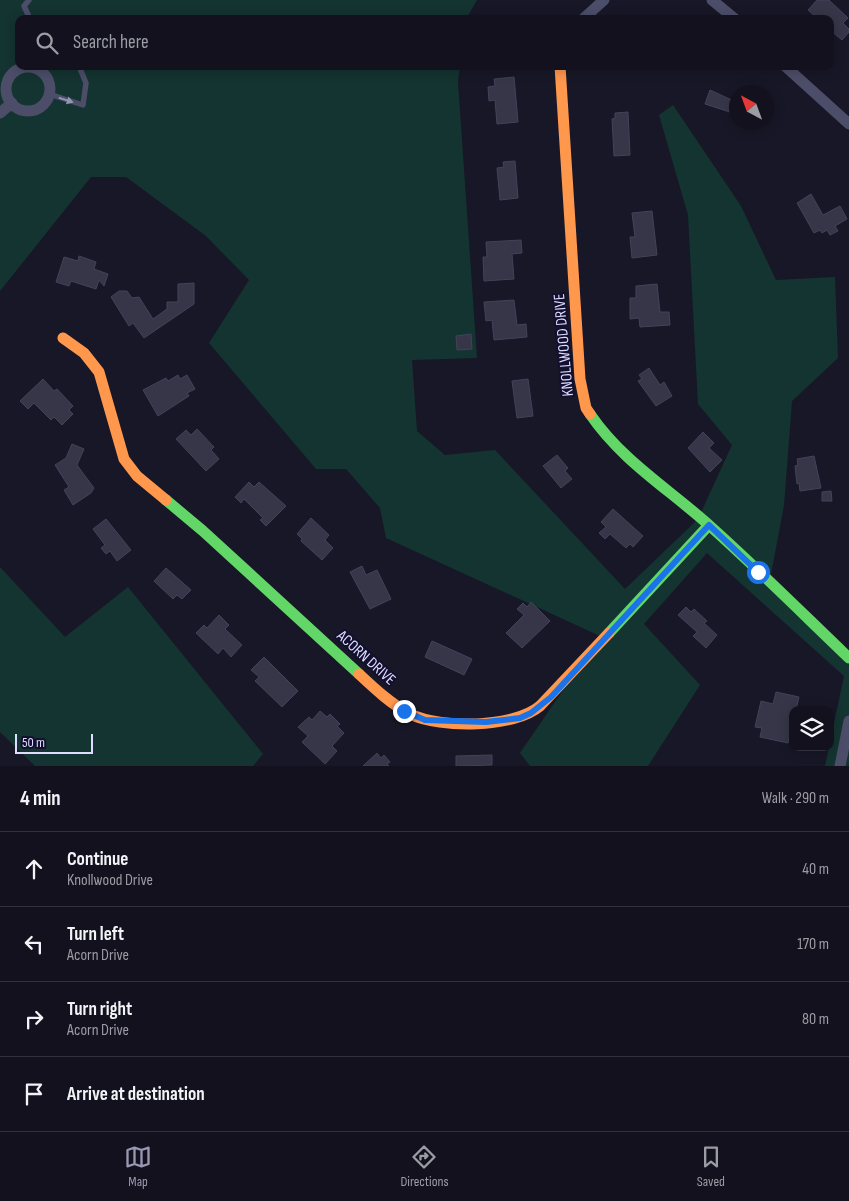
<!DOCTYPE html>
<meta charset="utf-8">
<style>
:root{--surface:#12111d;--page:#1f1f2a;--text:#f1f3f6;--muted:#9c9da4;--line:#31313b;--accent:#9898b3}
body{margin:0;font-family:"Sofia Sans Condensed",sans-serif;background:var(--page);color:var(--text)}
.controls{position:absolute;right:15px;bottom:15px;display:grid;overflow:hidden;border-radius:10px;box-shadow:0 2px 12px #0003}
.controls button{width:45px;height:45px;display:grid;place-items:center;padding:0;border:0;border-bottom:1px solid var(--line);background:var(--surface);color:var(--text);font:25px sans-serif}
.compass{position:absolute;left:729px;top:85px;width:45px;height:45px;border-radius:50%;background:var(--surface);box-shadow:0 2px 12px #0003;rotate:319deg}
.scale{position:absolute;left:15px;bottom:12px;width:78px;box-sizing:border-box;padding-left:5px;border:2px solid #ddf;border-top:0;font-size:14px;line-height:18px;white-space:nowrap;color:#ddf;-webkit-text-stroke:4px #12102e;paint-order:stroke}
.stop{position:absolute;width:15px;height:15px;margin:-11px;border:4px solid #1a73e8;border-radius:50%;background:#fff}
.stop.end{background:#1a73e8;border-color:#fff;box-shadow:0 1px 5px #0008}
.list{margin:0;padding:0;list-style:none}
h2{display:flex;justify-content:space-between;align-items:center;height:65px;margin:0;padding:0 20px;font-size:21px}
h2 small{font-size:16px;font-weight:400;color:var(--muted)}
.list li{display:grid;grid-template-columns:32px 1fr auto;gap:15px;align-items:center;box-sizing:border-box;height:75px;padding:0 20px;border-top:1px solid var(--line)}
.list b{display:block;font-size:19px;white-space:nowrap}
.list p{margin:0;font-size:16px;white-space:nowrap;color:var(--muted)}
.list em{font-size:16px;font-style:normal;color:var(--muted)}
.icon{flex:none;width:28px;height:28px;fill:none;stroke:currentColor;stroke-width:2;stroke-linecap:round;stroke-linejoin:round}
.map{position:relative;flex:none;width:849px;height:766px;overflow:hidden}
.search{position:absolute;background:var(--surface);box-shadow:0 2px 12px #0003;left:15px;right:15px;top:15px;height:55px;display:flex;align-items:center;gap:12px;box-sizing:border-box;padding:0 18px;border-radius:10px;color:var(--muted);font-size:19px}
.sheet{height:365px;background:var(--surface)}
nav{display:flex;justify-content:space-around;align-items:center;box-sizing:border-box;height:70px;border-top:1px solid var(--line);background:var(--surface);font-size:14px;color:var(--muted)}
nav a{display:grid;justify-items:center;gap:2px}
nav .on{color:var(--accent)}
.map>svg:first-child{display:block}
.green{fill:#143431}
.building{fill:#363648;stroke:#43425a}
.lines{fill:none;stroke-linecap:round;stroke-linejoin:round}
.lane{stroke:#4c4d68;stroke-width:5.5}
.street{stroke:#4c4d68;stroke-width:11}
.fast{stroke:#63d668;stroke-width:11}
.slow{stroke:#ff974d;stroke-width:11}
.oneway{fill:#9495b4}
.route{stroke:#1a73e8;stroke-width:6}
.labels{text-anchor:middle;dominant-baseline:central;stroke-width:4;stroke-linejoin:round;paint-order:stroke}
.street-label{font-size:16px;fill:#ddf;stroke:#12102e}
</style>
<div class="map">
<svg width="849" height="766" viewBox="0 0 849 766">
<rect width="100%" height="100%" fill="#181727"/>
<!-- green -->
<path class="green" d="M 0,0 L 477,0 L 466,19 L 19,19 L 19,66 L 460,66 L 458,82 L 477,358 L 412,360 L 417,431 L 445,455 L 495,450 L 625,589 L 698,519 L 732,445 L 698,404 L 688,215 L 659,115 L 673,105 L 741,206 L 776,280 L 835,277 L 838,358 L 792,401 L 784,505 L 769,585 L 849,665 L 849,766 L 825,766 L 844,676 L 707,553 L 644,624 L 700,685 L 648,766 L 530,766 L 520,753 L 600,636 L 386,538 L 380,508 L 346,469 L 316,469 L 209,343 L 249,280 L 206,236 L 126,177 L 91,177 L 0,291 Z
M 0,567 L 65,637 L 128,587 L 263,754 L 253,766 L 35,766 L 0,732 Z"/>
<!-- building -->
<path class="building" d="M 817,0 L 829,0 L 848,18 L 843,23 L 849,29 L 849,32 L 842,40 L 830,30 L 830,19 L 818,19 L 808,10 Z
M 514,77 L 518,122 L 497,124 L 495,100 L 489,101 L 488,87 L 495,86 L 494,79 Z
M 710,90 L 736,102 L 736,114 L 705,104 Z
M 628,112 L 630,155 L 614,156 L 612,119 L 615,118 L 615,113 Z
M 515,161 L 518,198 L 500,200 L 497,168 L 504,167 L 503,162 Z
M 811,194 L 823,215 L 840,206 L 847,219 L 835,226 L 838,231 L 830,235 L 827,230 L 822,233 L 820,230 L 814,233 L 797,203 Z
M 652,211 L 657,255 L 632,258 L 630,237 L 635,237 L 632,213 Z
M 521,240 L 522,253 L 512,254 L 514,279 L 484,281 L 483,257 L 487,257 L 486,242 Z
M 79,256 L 96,262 L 94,269 L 108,274 L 104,286 L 99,280 L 96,289 L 71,281 L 69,286 L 56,282 L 64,257 L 78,261 Z
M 194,283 L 194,304 L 144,338 L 133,323 L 129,326 L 111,297 L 119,291 L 127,291 L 132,298 L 139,297 L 153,319 L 167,309 L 167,302 L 178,302 L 178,284 Z
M 657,284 L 660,312 L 669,312 L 670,325 L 640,327 L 639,318 L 630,319 L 630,298 L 636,298 L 636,286 Z
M 514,300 L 517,325 L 526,324 L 527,337 L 494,340 L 492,320 L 486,321 L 484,302 Z
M 471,334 L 472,349 L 457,350 L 456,336 Z
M 649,368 L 660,385 L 664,382 L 672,396 L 656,406 L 638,381 L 642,379 L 639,375 Z
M 178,375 L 180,379 L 187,375 L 195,389 L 187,393 L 189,396 L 158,416 L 143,390 L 166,378 L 168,381 Z
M 43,379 L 54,391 L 57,389 L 73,406 L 69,410 L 73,414 L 62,425 L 54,417 L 51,420 L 34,403 L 28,409 L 20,401 Z
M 528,379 L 533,416 L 517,418 L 512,381 Z
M 197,429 L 214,447 L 211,450 L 219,459 L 206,471 L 176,439 L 186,430 L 191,435 Z
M 703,432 L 714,443 L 709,448 L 722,460 L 710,472 L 688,448 Z
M 72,444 L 84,449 L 77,465 L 94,488 L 91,493 L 73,505 L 64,490 L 69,487 L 55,465 L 66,458 Z
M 557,455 L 568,468 L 565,471 L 572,479 L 561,488 L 543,466 Z
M 814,456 L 821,488 L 800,491 L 799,483 L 797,484 L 795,466 L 798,465 L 797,459 Z
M 249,482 L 254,487 L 259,482 L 286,506 L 266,526 L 260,520 L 263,518 L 244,499 L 241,503 L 235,497 Z
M 831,491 L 832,501 L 822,501 L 822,492 Z
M 613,509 L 643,536 L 633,547 L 630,544 L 626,548 L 610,534 L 605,539 L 599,533 L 606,527 L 601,522 Z
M 311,518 L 329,535 L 325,540 L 333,548 L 322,560 L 301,541 L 302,539 L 297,534 Z
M 106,519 L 131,550 L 117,561 L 110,551 L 106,554 L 101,548 L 105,545 L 93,529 Z
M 362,566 L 366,575 L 377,570 L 391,599 L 370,609 L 350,572 Z
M 166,568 L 191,590 L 182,599 L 177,595 L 173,599 L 154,581 Z
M 531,602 L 550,621 L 522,648 L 506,633 L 524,615 L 517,609 L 523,603 L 527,607 Z
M 686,607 L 691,612 L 694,609 L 707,621 L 704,623 L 717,635 L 706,648 L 693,636 L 697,632 L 678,615 Z
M 219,615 L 229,625 L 225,629 L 242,645 L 231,657 L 223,648 L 218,654 L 196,633 L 204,625 L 207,628 Z
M 432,641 L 472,659 L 464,675 L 425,657 Z
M 264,657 L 298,691 L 282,707 L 255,681 L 259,677 L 251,670 Z
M 776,692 L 799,697 L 796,710 L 793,710 L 793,723 L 788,743 L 760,737 L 762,728 L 755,727 L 761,701 L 773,704 Z
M 320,711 L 327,717 L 330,714 L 340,724 L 337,726 L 344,733 L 332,746 L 337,751 L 325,764 L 302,742 L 308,736 L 298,727 L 309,717 L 312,720 Z
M 377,753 L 381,758 L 384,755 L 390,762 L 387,764 L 389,766 L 363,766 Z
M 492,755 L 492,765 L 456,766 L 456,756 Z"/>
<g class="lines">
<!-- lane -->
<path class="lane" d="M 29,0 L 24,6 L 30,19
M 37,69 L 39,66
M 49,94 L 83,105 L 86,83 L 79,66"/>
<!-- street -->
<path class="street" d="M 712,0 L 735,19
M 583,19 L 604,0
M 785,66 L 849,124
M6 89a22 22 0 1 1 44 0a22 22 0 1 1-44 0Z
M 0,113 L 12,103
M 840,766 L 849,721"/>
<!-- fast -->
<path class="fast" d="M 590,414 C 622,461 669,489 710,526 C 758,569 803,614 849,658
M 166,500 L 203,531 L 359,674
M 609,633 L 709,525"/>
<!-- slow -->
<path class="slow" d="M 560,66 L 580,379 L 586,408 L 590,414
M 63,338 L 84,353 L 99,372 L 124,459 L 137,476 L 166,500
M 359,674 C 375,689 391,704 410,714 C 441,729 514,728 540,706 L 609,633"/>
</g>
<!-- one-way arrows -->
<defs><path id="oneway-solid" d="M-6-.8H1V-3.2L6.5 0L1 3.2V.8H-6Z" transform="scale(1.25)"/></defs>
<use class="oneway" href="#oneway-solid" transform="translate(66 100) rotate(18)"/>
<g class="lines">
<!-- route -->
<path class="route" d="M 404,711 L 425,720 L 486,722 L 520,718 L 531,713 L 551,697 L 709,525 L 758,572"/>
</g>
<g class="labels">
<!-- street labels -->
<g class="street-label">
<text transform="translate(564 345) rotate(-95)">KNOLLWOOD DRIVE</text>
<text transform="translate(366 658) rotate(42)">ACORN DRIVE</text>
</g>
</g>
</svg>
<div class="controls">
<button><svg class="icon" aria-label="layers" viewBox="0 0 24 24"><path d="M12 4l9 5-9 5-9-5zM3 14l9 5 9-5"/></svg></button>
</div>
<svg class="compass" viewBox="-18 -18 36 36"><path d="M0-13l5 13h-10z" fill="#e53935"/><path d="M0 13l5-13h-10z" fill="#9c9da4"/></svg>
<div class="scale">50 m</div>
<div class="stop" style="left:758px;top:572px"></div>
<div class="stop end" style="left:404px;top:711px"></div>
<div class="search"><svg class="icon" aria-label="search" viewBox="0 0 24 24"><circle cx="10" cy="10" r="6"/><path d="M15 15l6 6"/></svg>Search here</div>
</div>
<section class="sheet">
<h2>4 min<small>Walk · 290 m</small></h2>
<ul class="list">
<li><svg class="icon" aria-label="ahead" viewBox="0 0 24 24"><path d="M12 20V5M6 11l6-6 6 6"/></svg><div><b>Continue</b><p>Knollwood Drive</p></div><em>40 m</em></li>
<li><svg class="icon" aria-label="left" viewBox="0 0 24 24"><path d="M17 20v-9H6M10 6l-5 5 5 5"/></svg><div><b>Turn left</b><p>Acorn Drive</p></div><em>170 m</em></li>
<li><svg class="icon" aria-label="right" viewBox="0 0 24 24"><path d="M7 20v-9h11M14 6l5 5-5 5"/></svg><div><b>Turn right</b><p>Acorn Drive</p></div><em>80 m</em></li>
<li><svg class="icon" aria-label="arrive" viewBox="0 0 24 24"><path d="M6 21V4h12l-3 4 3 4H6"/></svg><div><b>Arrive at destination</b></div></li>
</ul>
</section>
<nav>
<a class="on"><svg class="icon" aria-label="map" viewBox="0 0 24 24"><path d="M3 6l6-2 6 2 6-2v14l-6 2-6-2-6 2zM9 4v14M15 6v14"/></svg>Map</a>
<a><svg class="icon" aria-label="directions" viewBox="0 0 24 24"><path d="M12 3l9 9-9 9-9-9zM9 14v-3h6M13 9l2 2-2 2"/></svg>Directions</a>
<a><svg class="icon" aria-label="saved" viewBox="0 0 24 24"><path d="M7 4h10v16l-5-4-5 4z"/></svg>Saved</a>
</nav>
